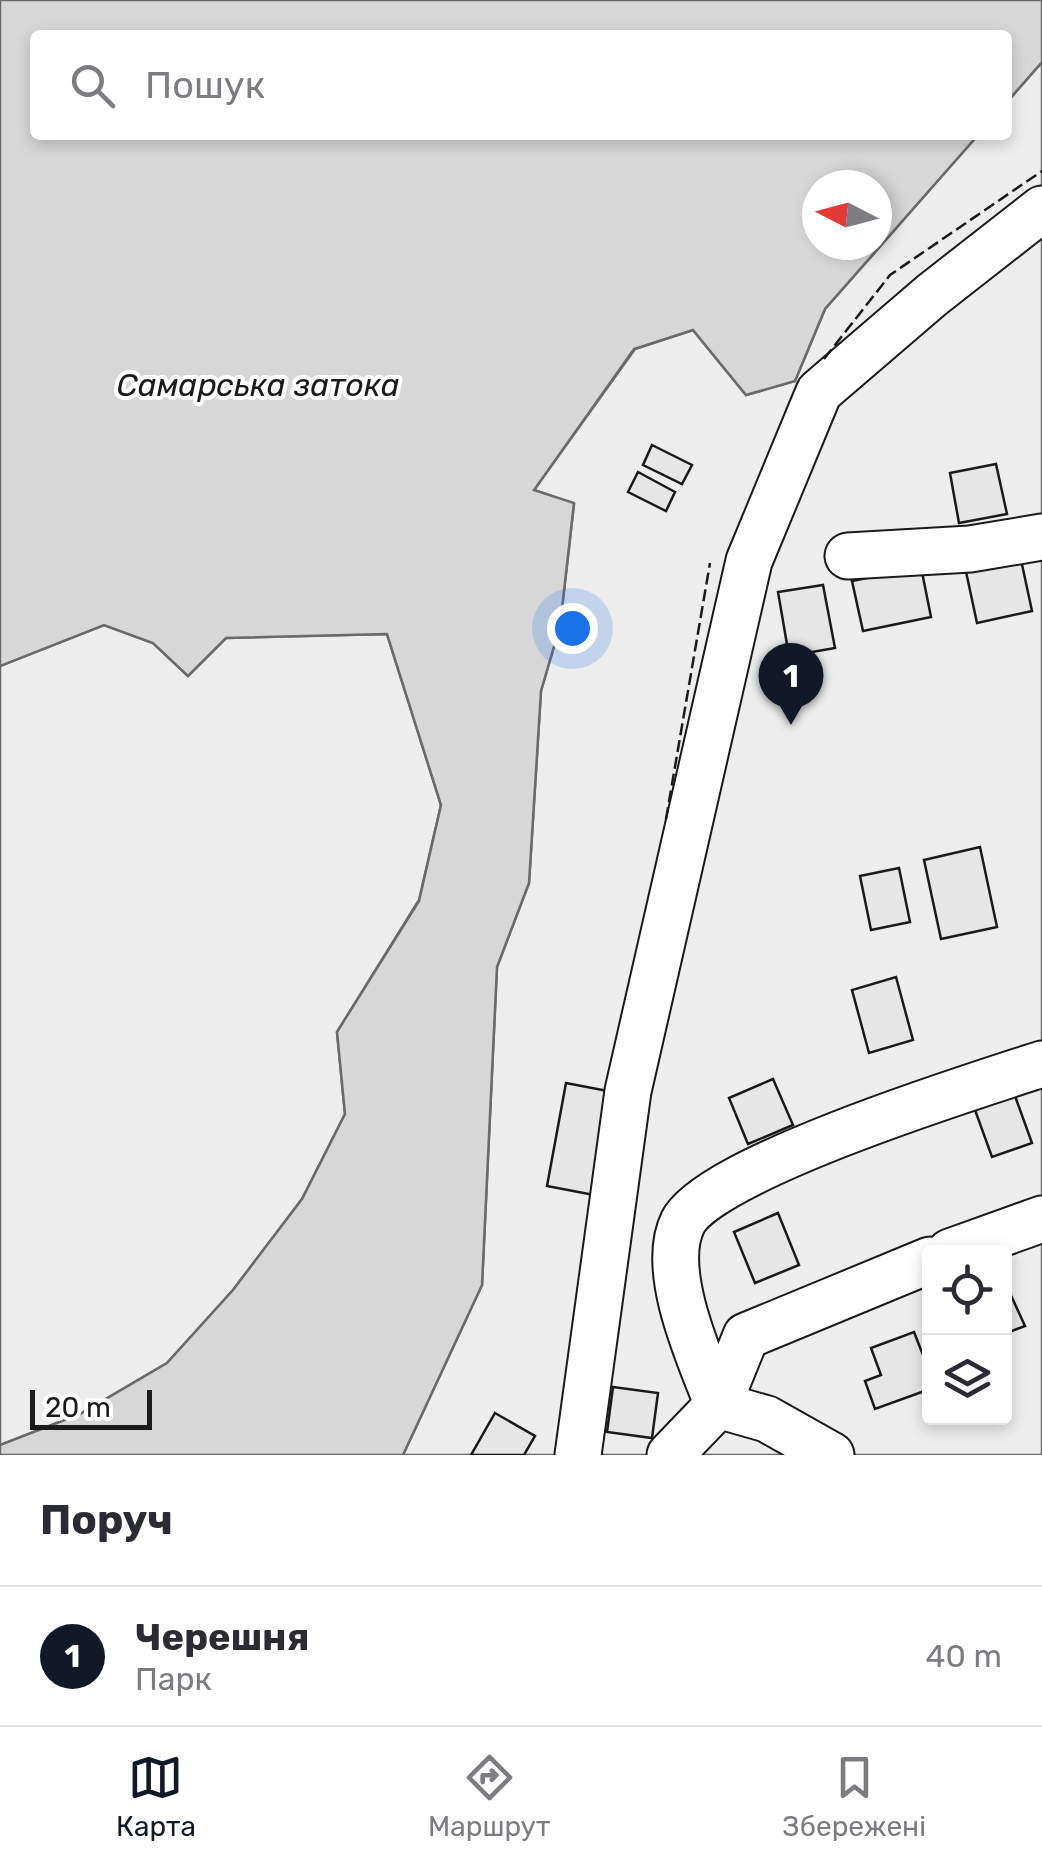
<!DOCTYPE html>
<html lang="uk">
<meta charset="utf-8">
<style>
:root{--surface:#fff;--page:#f7f7f7;--text:#2b2b33;--muted:#7c7c81;--line:#e1e1e2;--accent:#111827}
body{margin:0;font-family:Rubik,sans-serif;background:var(--page);color:var(--text)}
.controls{position:absolute;right:30px;bottom:30px;display:grid;overflow:hidden;border-radius:10px;box-shadow:0 5px 15px #0003}
.controls button{width:90px;height:90px;display:grid;place-items:center;padding:0;border:0;border-bottom:2px solid var(--line);background:var(--surface);color:var(--text);font:50px sans-serif}
.compass{position:absolute;left:802px;top:170px;width:90px;height:90px;border-radius:50%;background:var(--surface);box-shadow:0 5px 15px #0003;rotate:276deg}
.scale{position:absolute;left:30px;bottom:25px;width:122px;box-sizing:border-box;padding-left:10px;border:5px solid #1a1a1a;border-top:0;font-size:28px;line-height:35px;white-space:nowrap;color:#1a1a1a;-webkit-text-stroke:8px #fff;paint-order:stroke}
.you{position:absolute;left:572px;top:628px;width:35px;height:35px;margin:-25px;border:8px solid #fff;border-radius:50%;background:#1a73e8;box-shadow:0 0 0 15px #1a73e833}
.badge{display:grid;place-items:center;width:65px;height:65px;border-radius:50%;background:var(--accent);color:#fff;font-size:32px;font-weight:700}
.pin{position:absolute;translate:-50% -82px;filter:drop-shadow(0 2px 5px #0008)}
.pin::after{content:'';position:absolute;top:52px;width:35px;height:30px;background:inherit;clip-path:polygon(0 0,100% 0,50% 100%)}
.list{margin:0;padding:0;list-style:none}
h2{display:flex;justify-content:space-between;align-items:center;height:130px;margin:0;padding:0 40px;font-size:42px}
h2 small{font-size:32px;font-weight:400;color:var(--muted)}
.list li{display:grid;grid-template-columns:65px 1fr auto;gap:30px;align-items:center;box-sizing:border-box;height:140px;padding:0 40px;border-top:2px solid var(--line)}
.list b{display:block;font-size:38px;white-space:nowrap}
.list p{margin:0;font-size:32px;white-space:nowrap;color:var(--muted)}
.list em{font-size:32px;font-style:normal;color:var(--muted)}
.icon{flex:none;width:55px;height:55px;fill:none;stroke:currentColor;stroke-width:2;stroke-linecap:round;stroke-linejoin:round}
.map{position:relative;flex:none;width:1042px;height:1455px;overflow:hidden}
.search{position:absolute;background:var(--surface);box-shadow:0 5px 15px #0003;left:30px;right:30px;top:30px;height:110px;display:flex;align-items:center;gap:25px;box-sizing:border-box;padding:0 35px;border-radius:10px;color:var(--muted);font-size:38px}
.sheet{height:270px;background:var(--surface)}
nav{display:flex;justify-content:space-around;align-items:center;box-sizing:border-box;height:140px;border-top:2px solid var(--line);background:var(--surface);font-size:28px;color:var(--muted)}
nav a{display:grid;justify-items:center;gap:5px}
nav .on{color:var(--accent)}
.map>svg:first-child{display:block}
.built{fill:#ededed;stroke:#6a6a6a;stroke-width:2.5;fill-rule:evenodd}
.water{fill:#d7d7d7;stroke:#6a6a6a;stroke-width:2.5;fill-rule:evenodd}
.building{fill:#e6e6e6;stroke:#1a1a1a;stroke-width:2.5}
.lines{fill:none;stroke-linecap:round;stroke-linejoin:round}
.minor-casing{stroke:#1a1a1a;stroke-width:49}
.minor{stroke:#fff;stroke-width:45}
.fence{stroke:#1a1a1a;stroke-width:2.5;stroke-dasharray:12 5;stroke-linecap:butt}
.labels{text-anchor:middle;dominant-baseline:central;stroke-width:8;stroke-linejoin:round;paint-order:stroke}
.water-label{font-size:32px;font-style:italic;fill:#1a1a1a;stroke:#fff}
</style>
<div class="map">
<svg width="1042" height="1455" viewBox="0 0 1042 1455">
<rect width="100%" height="100%" fill="#fff"/>
<!-- built -->
<path class="built" d="M 1042,62 L 1042,1455 L 403,1455 L 482,1285 L 497,967 L 529,883 L 541,691 L 560,626 L 574,504 L 534,490 L 635,349 L 693,330 L 746,395 L 795,381 L 825,309 L 978,135 L 1007,135 L 1007,102 ZM 930,1252 L 1004,1252 L 1004,1418 L 930,1418 Z
M 104,625 L 153,643 L 188,676 L 226,638 L 387,634 L 441,805 L 419,900 L 337,1032 L 345,1114 L 302,1199 L 233,1290 L 167,1363 L 80,1414 L 0,1445 L 0,666 Z"/>
<!-- water -->
<path class="water" d="M 0,0 L 1042,0 L 1042,62 L 1007,102 L 1007,35 L 35,35 L 35,135 L 978,135 L 825,309 L 795,381 L 746,395 L 693,330 L 634,349 L 534,490 L 574,503 L 560,626 L 541,691 L 529,883 L 497,967 L 482,1285 L 403,1455 L 0,1455 L 0,1445 L 80,1414 L 167,1363 L 233,1290 L 302,1199 L 345,1114 L 337,1032 L 419,901 L 441,805 L 387,634 L 226,638 L 188,676 L 153,643 L 104,625 L 0,666 ZM 817,185 L 877,185 L 877,245 L 817,245 Z"/>
<!-- building -->
<path class="building" d="M 652,445 L 692,465 L 682,484 L 643,465 Z
M 996,464 L 1007,514 L 959,523 L 950,473 Z
M 638,472 L 675,492 L 666,511 L 628,492 Z
M 1020,555 L 1032,611 L 977,623 L 965,567 Z
M 921,567 L 931,617 L 863,631 L 852,581 Z
M 823,585 L 835,648 L 789,656 L 778,592 Z
M 980,847 L 997,927 L 941,939 L 924,860 Z
M 899,868 L 910,922 L 871,930 L 860,876 Z
M 896,977 L 913,1040 L 869,1053 L 852,990 Z
M 773,1079 L 793,1125 L 748,1144 L 729,1098 Z
M 566,1083 L 613,1092 L 594,1195 L 547,1186 Z
M 1015,1096 L 1032,1143 L 992,1157 L 975,1110 Z
M 778,1213 L 799,1265 L 755,1283 L 734,1232 Z
M 1004,1280 L 1025,1326 L 1004,1334 Z
M 914,1332 L 930,1373 L 930,1389 L 875,1409 L 865,1381 L 881,1375 L 871,1348 Z
M 613,1387 L 658,1393 L 652,1438 L 607,1432 Z
M 495,1413 L 535,1436 L 524,1455 L 471,1455 Z"/>
<g class="lines">
<defs>
<path id="minor" d="M 848,556 L 970,549 L 1042,537
M 950,1252 L 1042,1219
M 718,1405 C 700,1359 659,1270 683,1222 C 711,1168 977,1085 1042,1064
M 718,1405 L 767,1419 L 831,1455
M 578,1455 L 628,1091 L 749,561 L 819,392 L 932,295 L 1042,209
M 670,1455 L 718,1405 L 746,1336 L 930,1260"/>
</defs>
<!-- minor casing -->
<use href="#minor" class="minor-casing"/>
<!-- minor -->
<use href="#minor" class="minor"/>
<!-- fence -->
<path class="fence" d="M 824,359 L 890,275 L 1042,171
M 666,819 L 710,563"/>
</g>
<g class="labels">
<!-- water labels -->
<g class="water-label">
<text x="258" y="385">Самарська затока</text>
</g>
</g>
</svg>
<div class="controls">
<button><svg class="icon" aria-label="locate" viewBox="0 0 24 24"><circle cx="12" cy="12" r="6"/><path d="M12 2v4M12 18v4M2 12h4M18 12h4"/></svg></button>
<button><svg class="icon" aria-label="layers" viewBox="0 0 24 24"><path d="M12 4l9 5-9 5-9-5zM3 14l9 5 9-5"/></svg></button>
</div>
<svg class="compass" viewBox="-18 -18 36 36"><path d="M0-13l5 13h-10z" fill="#e53935"/><path d="M0 13l5-13h-10z" fill="#7c7c81"/></svg>
<div class="scale">20 m</div>
<div class="you"></div>
<div class="pin badge" style="left:791px;top:725px">1</div>
<div class="search"><svg class="icon" aria-label="search" viewBox="0 0 24 24"><circle cx="10" cy="10" r="6"/><path d="M15 15l6 6"/></svg>Пошук</div>
</div>
<section class="sheet">
<h2>Поруч<small></small></h2>
<ul class="list">
<li><span class="badge">1</span><div><b>Черешня</b><p>Парк</p></div><em>40 m</em></li>
</ul>
</section>
<nav>
<a class="on"><svg class="icon" aria-label="map" viewBox="0 0 24 24"><path d="M3 6l6-2 6 2 6-2v14l-6 2-6-2-6 2zM9 4v14M15 6v14"/></svg>Карта</a>
<a><svg class="icon" aria-label="directions" viewBox="0 0 24 24"><path d="M12 3l9 9-9 9-9-9zM9 14v-3h6M13 9l2 2-2 2"/></svg>Маршрут</a>
<a><svg class="icon" aria-label="saved" viewBox="0 0 24 24"><path d="M7 4h10v16l-5-4-5 4z"/></svg>Збережені</a>
</nav>
